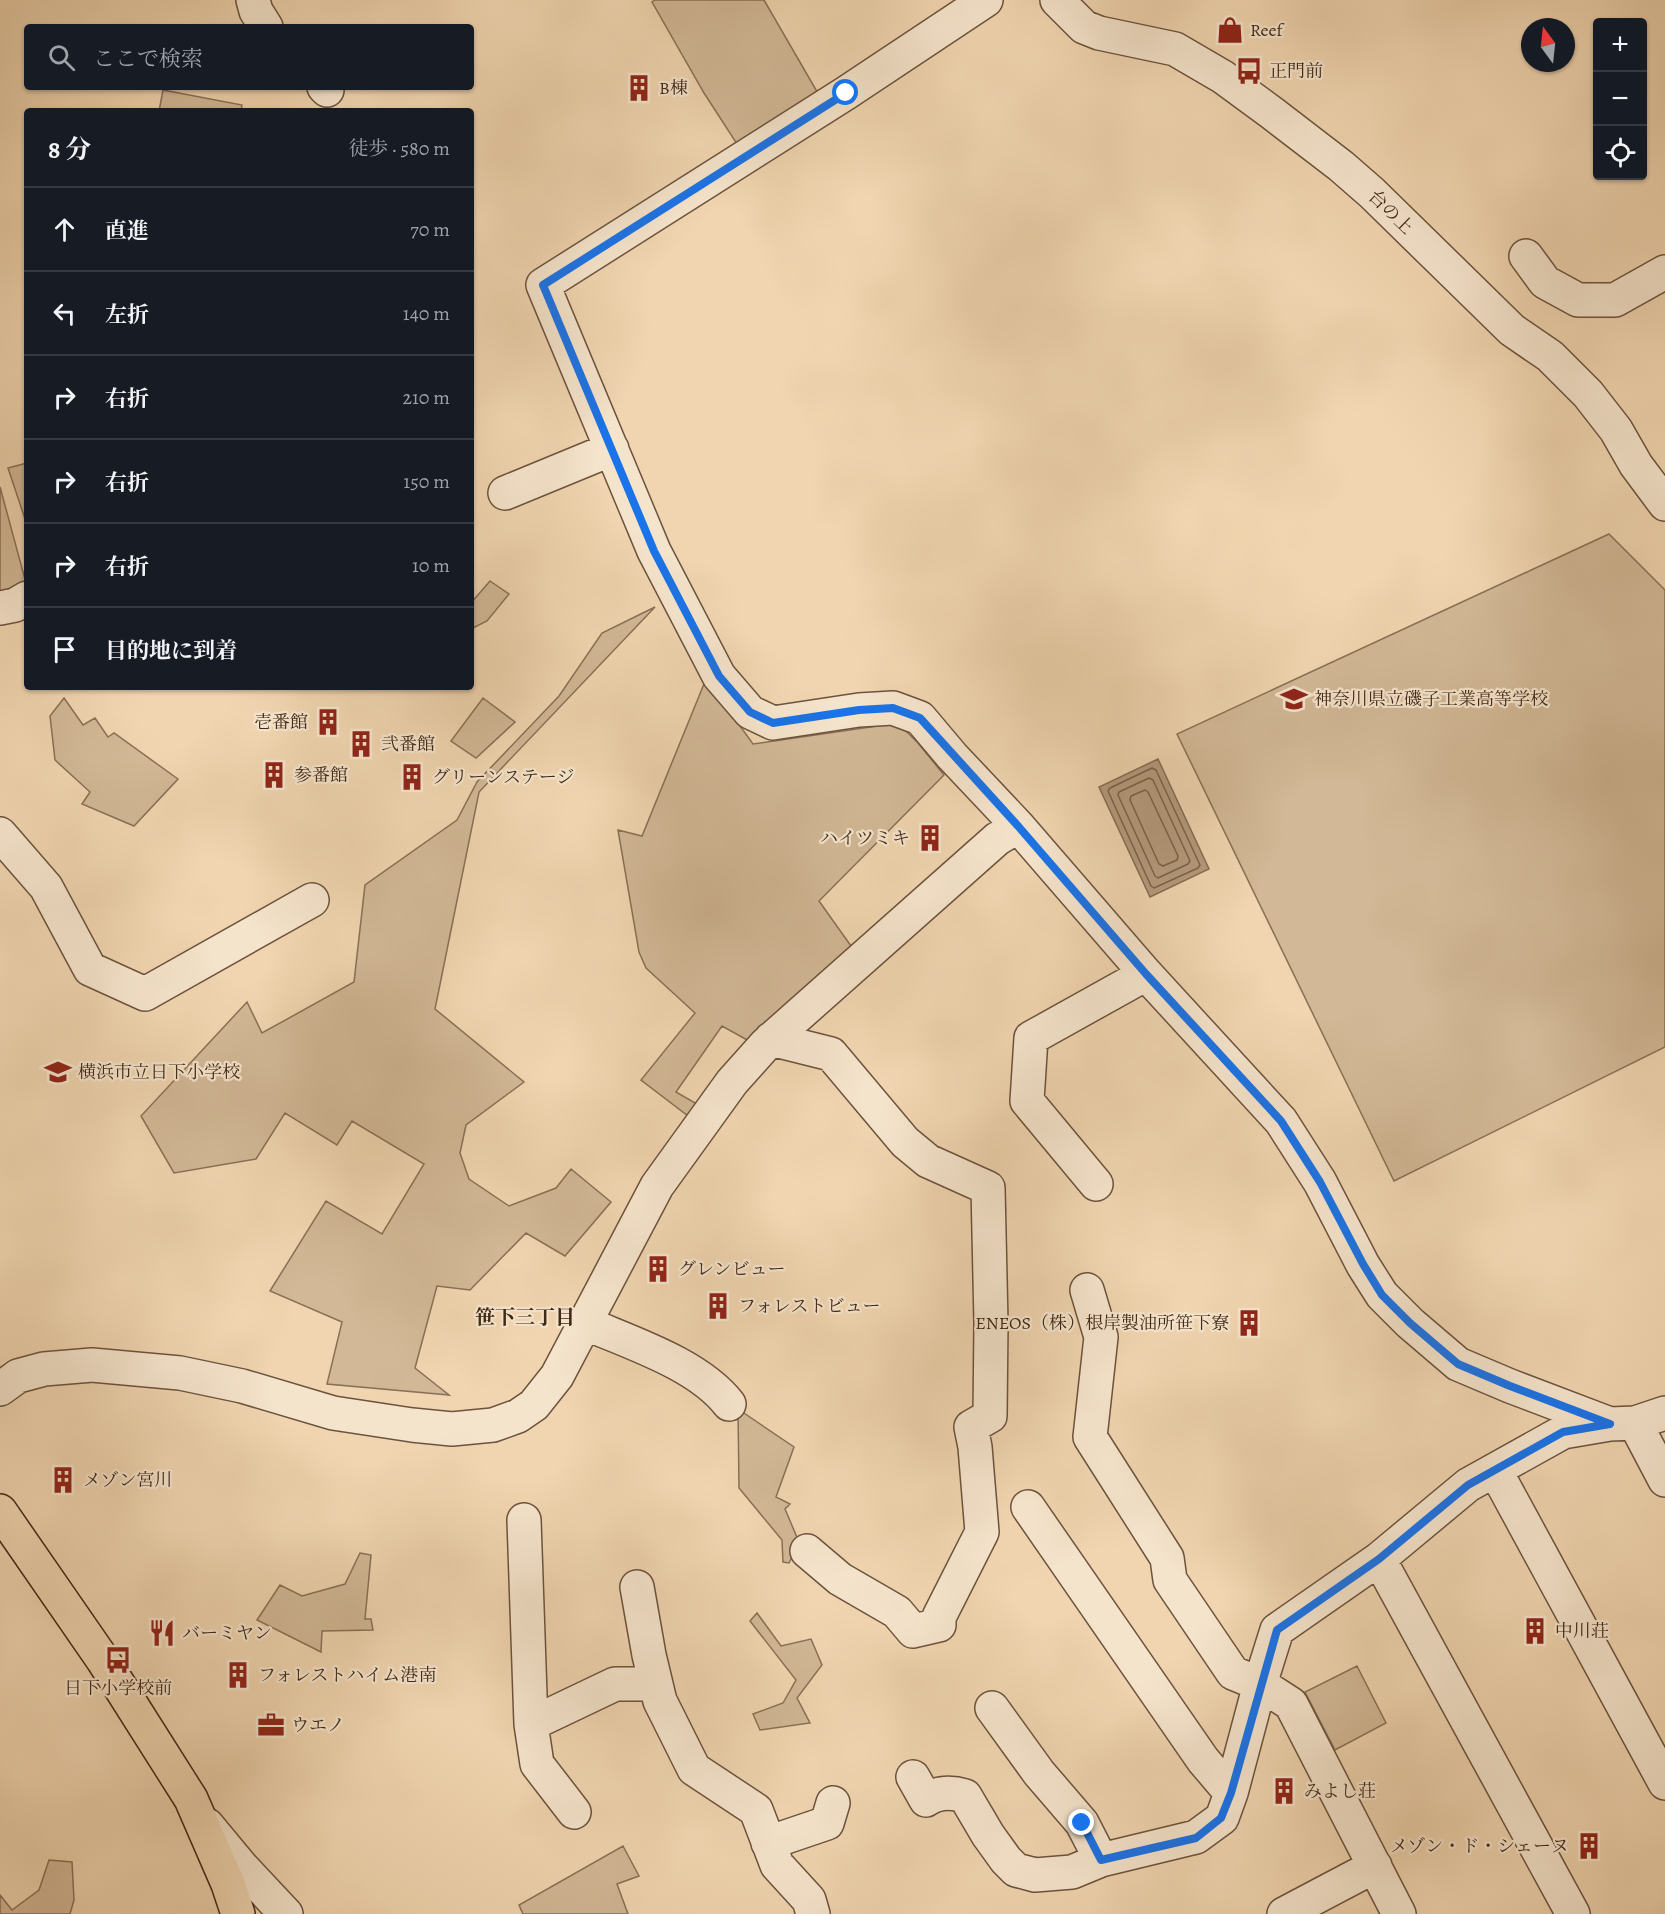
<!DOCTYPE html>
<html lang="ja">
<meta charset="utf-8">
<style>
:root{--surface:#171b24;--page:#242831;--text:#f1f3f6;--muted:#9ea1a6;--line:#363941}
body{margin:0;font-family:Alegreya,"Noto Serif JP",serif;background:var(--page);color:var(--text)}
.controls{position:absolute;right:18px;top:18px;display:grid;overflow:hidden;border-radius:6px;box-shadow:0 2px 4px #0004}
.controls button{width:54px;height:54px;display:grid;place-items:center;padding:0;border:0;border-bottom:2px solid var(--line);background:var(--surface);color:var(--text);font:30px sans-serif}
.compass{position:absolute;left:1521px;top:18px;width:54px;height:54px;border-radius:50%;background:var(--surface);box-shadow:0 2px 4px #0004;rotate:345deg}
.stop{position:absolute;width:18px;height:18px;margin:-14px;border:4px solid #1a73e8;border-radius:50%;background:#fff}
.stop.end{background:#1a73e8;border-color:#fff;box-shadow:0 2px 6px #0008}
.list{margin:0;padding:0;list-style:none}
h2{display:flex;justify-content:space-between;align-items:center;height:78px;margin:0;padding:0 24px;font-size:26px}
h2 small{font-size:20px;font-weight:400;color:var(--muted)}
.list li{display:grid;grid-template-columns:39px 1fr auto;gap:18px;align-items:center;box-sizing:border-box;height:84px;padding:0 24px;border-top:2px solid var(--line)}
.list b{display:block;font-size:22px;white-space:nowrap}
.list em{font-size:20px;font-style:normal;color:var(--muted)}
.icon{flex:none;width:33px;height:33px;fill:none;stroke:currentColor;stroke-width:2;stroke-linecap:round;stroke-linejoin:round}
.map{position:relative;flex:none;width:1665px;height:1914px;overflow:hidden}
.search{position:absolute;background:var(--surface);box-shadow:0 2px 4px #0004;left:24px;top:24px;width:450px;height:66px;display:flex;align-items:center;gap:15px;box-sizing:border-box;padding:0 21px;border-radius:6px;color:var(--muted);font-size:22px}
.panel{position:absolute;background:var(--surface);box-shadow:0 2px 4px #0004;left:24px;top:108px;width:450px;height:582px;border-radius:6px}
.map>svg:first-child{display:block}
.green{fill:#d2b896;stroke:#897056;stroke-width:1.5}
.water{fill:#b49a7c;stroke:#866c54;stroke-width:1.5}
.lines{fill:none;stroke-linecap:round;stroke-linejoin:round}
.shore{stroke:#7a614a;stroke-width:1.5}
.minor-casing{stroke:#6c533d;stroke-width:36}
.major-casing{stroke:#402817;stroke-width:36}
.minor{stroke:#f5e4cc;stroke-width:33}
.major{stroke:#f0d5b0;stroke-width:33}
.route{stroke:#1a73e8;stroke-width:8}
.labels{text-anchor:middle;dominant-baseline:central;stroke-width:4.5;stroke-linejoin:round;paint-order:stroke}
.poi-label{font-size:18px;fill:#402817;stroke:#f5e4cc;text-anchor:start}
.street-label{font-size:18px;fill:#402817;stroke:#f5e4cc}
.neighbourhood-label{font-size:20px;font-weight:bold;fill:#402817;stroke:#f5e4cc}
</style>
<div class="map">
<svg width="1665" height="1914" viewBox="0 0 1665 1914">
<rect width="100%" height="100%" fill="#f0d5b0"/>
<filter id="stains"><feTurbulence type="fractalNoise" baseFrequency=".00333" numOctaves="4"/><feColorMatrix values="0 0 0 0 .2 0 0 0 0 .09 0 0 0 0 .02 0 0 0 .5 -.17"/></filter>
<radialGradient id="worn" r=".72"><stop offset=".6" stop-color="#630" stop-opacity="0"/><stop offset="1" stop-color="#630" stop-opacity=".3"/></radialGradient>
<!-- green -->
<path class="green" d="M 655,0 L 764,0 L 819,95 L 737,144 L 704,93 L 652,2 Z
M 163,90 L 242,105 L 241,111 L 159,111 Z
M 27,463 L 27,525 L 8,468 Z
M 0,487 L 26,583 L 0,592 Z
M 1609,534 L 1665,590 L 1665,1047 L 1394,1181 L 1177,734 Z
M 490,581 L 509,594 L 487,621 L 471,629 L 471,603 Z
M 655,607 L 479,792 L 435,1009 L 524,1082 L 466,1125 L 460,1153 L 469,1179 L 509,1206 L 556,1188 L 571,1169 L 611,1202 L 565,1256 L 526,1233 L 470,1290 L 437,1286 L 415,1368 L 449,1395 L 327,1384 L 342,1322 L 270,1291 L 326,1201 L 382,1234 L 424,1164 L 352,1121 L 337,1145 L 285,1113 L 256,1159 L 174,1173 L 141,1116 L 247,1002 L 262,1033 L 354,982 L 365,885 L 457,820 L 477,782 L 559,696 L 602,633 Z
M 706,679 L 753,744 L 898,723 L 918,743 L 944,775 L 819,901 L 851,946 L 749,1041 L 722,1026 L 676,1092 L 702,1107 L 692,1119 L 641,1080 L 695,1013 L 646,968 L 639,952 L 618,830 L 642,836 Z
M 64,698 L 83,725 L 95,718 L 108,737 L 114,733 L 178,779 L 134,826 L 82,804 L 90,792 L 55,760 L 50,716 Z
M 483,698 L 515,722 L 476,758 L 451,741 Z
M 738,1409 L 794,1447 L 776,1497 L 790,1504 L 785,1509 L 799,1542 L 789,1563 L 783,1562 L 782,1540 L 739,1488 Z
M 360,1553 L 371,1555 L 365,1619 L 371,1619 L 373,1630 L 322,1631 L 321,1652 L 257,1620 L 280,1585 L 302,1596 L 345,1584 Z
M 757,1613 L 781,1646 L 811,1639 L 822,1665 L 797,1698 L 810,1723 L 760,1730 L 753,1714 L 783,1703 L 796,1680 L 750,1621 Z
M 1357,1666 L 1386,1723 L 1335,1750 L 1305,1692 Z
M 623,1846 L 639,1876 L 617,1884 L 628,1914 L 523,1914 L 519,1905 Z
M 49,1860 L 72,1862 L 74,1900 L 70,1914 L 0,1914 L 0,1895 L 12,1910 L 39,1890 Z"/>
<!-- water -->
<path class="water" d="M 1158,759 L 1209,869 L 1150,897 L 1099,787 Z"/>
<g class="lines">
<!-- shore -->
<path class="shore" d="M 1152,768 L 1156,770 L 1200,865 L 1198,868 L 1154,888 L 1151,886 L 1108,791 L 1110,788 Z
M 1149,778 L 1153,780 L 1190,861 L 1188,864 L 1158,878 L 1155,876 L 1118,795 L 1119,792 Z
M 1145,790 L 1148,792 L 1178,856 L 1177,860 L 1163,866 L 1159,864 L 1130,800 L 1131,796 Z"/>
<defs>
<path id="minor" d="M 253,0 L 256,11 L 266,27
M 986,0 L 846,93 L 543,285 L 654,551 L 719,676 L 750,712 L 773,723 L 859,710 L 893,708 L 920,718 L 952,756 L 1018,826
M 1057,0 L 1084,27 L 1099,33 L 1175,49 L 1223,77 L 1272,113 L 1341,166 L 1372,193 L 1512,330 L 1550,356 L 1588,394 L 1616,430 L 1636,465 L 1665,504
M 324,87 L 327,90
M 1526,256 L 1545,282 L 1578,300 L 1615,300 L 1665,272
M 505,493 L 612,449
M 0,608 L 15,605 L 27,598
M 0,834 L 46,887 L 90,969 L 145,994 L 312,900
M 771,1039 L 831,1054 L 905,1142 L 928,1161 L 988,1188 L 991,1323 L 990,1416 L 971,1427 L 975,1447 L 982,1532 L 939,1617 L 939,1625 L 913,1631 L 897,1612 L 840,1579 L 807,1551
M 1096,1184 L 1027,1101 L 1031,1038 L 1146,974
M 585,1323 C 631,1343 698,1364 729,1404
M 0,1389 L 18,1376 L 44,1369 L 92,1365 L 180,1373 L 242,1386 L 333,1413 L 412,1425 L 452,1429 L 493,1425 L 518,1416 L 534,1405 L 557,1376 L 657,1186 L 732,1082 L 766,1044 L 997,839 L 1018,826 L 1146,974 L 1281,1121 L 1320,1182 L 1363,1265 L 1382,1295 L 1410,1323 L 1458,1364 L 1510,1386 L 1610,1424
M 1635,1423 L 1665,1480
M 1495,1470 L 1665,1783
M 1028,1507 L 1203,1760 L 1231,1793
M 524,1520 L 531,1724 L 537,1764 L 574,1812
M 1379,1559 L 1573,1914
M 637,1587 L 649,1655 L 660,1701 L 694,1769 L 756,1810 L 777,1865 L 809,1900 L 813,1914
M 992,1708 L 1039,1773 L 1082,1823 L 1101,1860
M 531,1724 L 615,1684 L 656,1684
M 913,1777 L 926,1800 C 937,1792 952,1792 965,1796 L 988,1835 L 1006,1860 L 1016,1870 L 1035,1875 L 1072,1872 L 1101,1860 L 1196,1837 L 1222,1818 L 1231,1793 L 1260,1684 L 1233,1673 L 1170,1580 L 1167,1558 L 1090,1437 L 1101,1337 L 1087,1290
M 207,1825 L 241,1866 L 286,1914
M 768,1843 L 827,1823 L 833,1803
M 1284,1914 L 1375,1866
M 1399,1914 L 1291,1704 L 1260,1684 L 1277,1630 L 1379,1559 L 1468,1485 L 1563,1432 L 1610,1424 L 1635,1423 L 1665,1413"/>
<path id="major" d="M 0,1511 L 103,1660 L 191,1799 L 228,1884 L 238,1914"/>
</defs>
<!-- minor casing -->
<use href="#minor" class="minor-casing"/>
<!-- major casing -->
<use href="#major" class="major-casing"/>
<!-- minor -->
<use href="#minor" class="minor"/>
<!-- major -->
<use href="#major" class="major"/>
</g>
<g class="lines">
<!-- route -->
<path class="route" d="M 846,93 L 543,285 L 654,551 L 719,676 L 750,712 L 773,723 L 859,710 L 893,708 L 920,718 L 1018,826 L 1146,974 L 1281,1121 L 1320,1182 L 1363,1264 L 1382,1295 L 1410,1323 L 1458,1364 L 1510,1386 L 1610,1424 L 1563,1432 L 1468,1485 L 1379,1559 L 1277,1630 L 1231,1793 L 1221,1818 L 1196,1838 L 1101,1860 L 1082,1823"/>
</g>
<!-- icons -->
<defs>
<symbol id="shop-bare" viewBox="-9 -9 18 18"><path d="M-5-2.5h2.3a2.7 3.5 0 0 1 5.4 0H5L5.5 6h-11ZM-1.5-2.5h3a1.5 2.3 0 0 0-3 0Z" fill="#8f2418" stroke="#f5e4cc" stroke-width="2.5" paint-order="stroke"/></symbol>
<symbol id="bus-bare" viewBox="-9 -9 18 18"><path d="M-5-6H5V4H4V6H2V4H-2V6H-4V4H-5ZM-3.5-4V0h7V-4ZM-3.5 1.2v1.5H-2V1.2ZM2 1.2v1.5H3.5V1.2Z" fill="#8f2418" stroke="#f5e4cc" stroke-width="2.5" paint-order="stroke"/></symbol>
<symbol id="building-bare" viewBox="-9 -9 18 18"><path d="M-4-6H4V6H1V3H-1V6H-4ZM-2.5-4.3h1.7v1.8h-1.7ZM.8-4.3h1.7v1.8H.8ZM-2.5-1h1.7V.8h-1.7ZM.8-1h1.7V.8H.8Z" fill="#8f2418" stroke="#f5e4cc" stroke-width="2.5" paint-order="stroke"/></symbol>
<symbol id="school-bare" viewBox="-9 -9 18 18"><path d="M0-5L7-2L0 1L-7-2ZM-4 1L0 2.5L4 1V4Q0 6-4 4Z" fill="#8f2418" stroke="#f5e4cc" stroke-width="2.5" paint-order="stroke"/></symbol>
<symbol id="restaurant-bare" viewBox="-9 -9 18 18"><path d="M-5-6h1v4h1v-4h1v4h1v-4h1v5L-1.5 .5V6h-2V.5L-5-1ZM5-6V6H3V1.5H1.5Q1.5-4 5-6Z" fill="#8f2418" stroke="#f5e4cc" stroke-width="2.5" paint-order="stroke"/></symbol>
<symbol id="office-bare" viewBox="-9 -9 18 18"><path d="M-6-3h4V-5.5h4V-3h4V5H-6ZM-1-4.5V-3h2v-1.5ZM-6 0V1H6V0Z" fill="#8f2418" stroke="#f5e4cc" stroke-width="2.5" paint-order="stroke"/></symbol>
</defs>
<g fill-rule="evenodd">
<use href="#shop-bare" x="1211" y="11" width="38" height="38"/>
<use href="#bus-bare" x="1230" y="52" width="38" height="38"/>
<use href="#building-bare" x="620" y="69" width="38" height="38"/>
<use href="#school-bare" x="1275" y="680" width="38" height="38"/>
<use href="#building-bare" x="309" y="703" width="38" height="38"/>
<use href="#building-bare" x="342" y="725" width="38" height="38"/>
<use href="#building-bare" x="255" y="756" width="38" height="38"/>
<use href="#building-bare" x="393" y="758" width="38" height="38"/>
<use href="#building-bare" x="911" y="819" width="38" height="38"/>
<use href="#school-bare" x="39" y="1053" width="38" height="38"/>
<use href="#building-bare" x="639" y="1250" width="38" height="38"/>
<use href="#building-bare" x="699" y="1287" width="38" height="38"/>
<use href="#building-bare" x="1230" y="1304" width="38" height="38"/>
<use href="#building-bare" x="44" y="1461" width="38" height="38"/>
<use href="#building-bare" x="1516" y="1612" width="38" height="38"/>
<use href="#restaurant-bare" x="143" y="1614" width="38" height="38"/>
<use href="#bus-bare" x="99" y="1641" width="38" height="38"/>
<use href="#building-bare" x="219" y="1656" width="38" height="38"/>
<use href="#office-bare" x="252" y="1706" width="38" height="38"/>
<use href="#building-bare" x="1265" y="1772" width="38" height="38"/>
<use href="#building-bare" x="1570" y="1827" width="38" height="38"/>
</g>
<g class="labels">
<!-- poi labels -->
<g class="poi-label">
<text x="1250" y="30">Reef</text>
<text x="1269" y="71">正門前</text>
<text x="659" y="88">B棟</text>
<text x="1314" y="699">神奈川県立磯子工業高等学校</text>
<text x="308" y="722" text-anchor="end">壱番館</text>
<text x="381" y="744">弐番館</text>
<text x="294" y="775">参番館</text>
<text x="432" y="777">グリーンステージ</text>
<text x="910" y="838" text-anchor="end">ハイツミキ</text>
<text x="78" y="1072">横浜市立日下小学校</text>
<text x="678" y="1269">グレンビュー</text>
<text x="738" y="1306">フォレストビュー</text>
<text x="1229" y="1323" text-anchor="end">ENEOS（株）根岸製油所笹下寮</text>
<text x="83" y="1480">メゾン宮川</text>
<text x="1555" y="1631">中川荘</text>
<text x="182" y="1633">バーミヤン</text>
<text x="258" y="1675">フォレストハイム港南</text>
<text x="118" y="1688" text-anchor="middle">日下小学校前</text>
<text x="291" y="1725">ウエノ</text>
<text x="1304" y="1791">みよし荘</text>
<text x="1569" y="1846" text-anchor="end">メゾン・ド・シェーヌ</text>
</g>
<!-- street labels -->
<g class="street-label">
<text transform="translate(1391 212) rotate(44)">台の上</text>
</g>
<!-- neighbourhood labels -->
<g class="neighbourhood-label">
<text x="525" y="1317">笹下三丁目</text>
</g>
</g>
<rect width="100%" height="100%" filter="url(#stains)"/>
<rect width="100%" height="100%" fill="url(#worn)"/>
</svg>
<div class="controls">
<button>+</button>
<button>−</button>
<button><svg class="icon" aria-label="locate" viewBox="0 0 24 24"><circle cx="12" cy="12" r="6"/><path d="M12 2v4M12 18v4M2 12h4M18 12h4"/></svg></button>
</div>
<svg class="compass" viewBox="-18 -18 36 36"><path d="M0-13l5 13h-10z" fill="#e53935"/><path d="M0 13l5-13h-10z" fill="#9ea1a6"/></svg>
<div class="stop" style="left:846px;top:93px"></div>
<div class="stop end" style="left:1082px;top:1823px"></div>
<div class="search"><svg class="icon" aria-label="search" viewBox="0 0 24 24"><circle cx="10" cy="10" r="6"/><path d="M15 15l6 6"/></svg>ここで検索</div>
<section class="panel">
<h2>8 分<small>徒歩 · 580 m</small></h2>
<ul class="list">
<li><svg class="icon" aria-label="ahead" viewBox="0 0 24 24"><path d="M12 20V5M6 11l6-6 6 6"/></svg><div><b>直進</b></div><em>70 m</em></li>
<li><svg class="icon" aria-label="left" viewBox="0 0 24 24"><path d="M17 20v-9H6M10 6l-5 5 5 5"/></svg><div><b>左折</b></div><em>140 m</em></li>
<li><svg class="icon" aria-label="right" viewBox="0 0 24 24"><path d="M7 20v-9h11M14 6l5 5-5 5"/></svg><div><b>右折</b></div><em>210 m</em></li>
<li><svg class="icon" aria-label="right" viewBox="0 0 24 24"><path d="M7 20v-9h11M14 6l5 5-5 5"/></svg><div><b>右折</b></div><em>150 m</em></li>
<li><svg class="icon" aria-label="right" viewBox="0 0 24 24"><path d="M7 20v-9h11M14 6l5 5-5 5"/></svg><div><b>右折</b></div><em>10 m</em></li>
<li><svg class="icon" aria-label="arrive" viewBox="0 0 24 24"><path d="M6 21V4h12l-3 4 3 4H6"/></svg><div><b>目的地に到着</b></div></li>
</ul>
</section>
</div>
